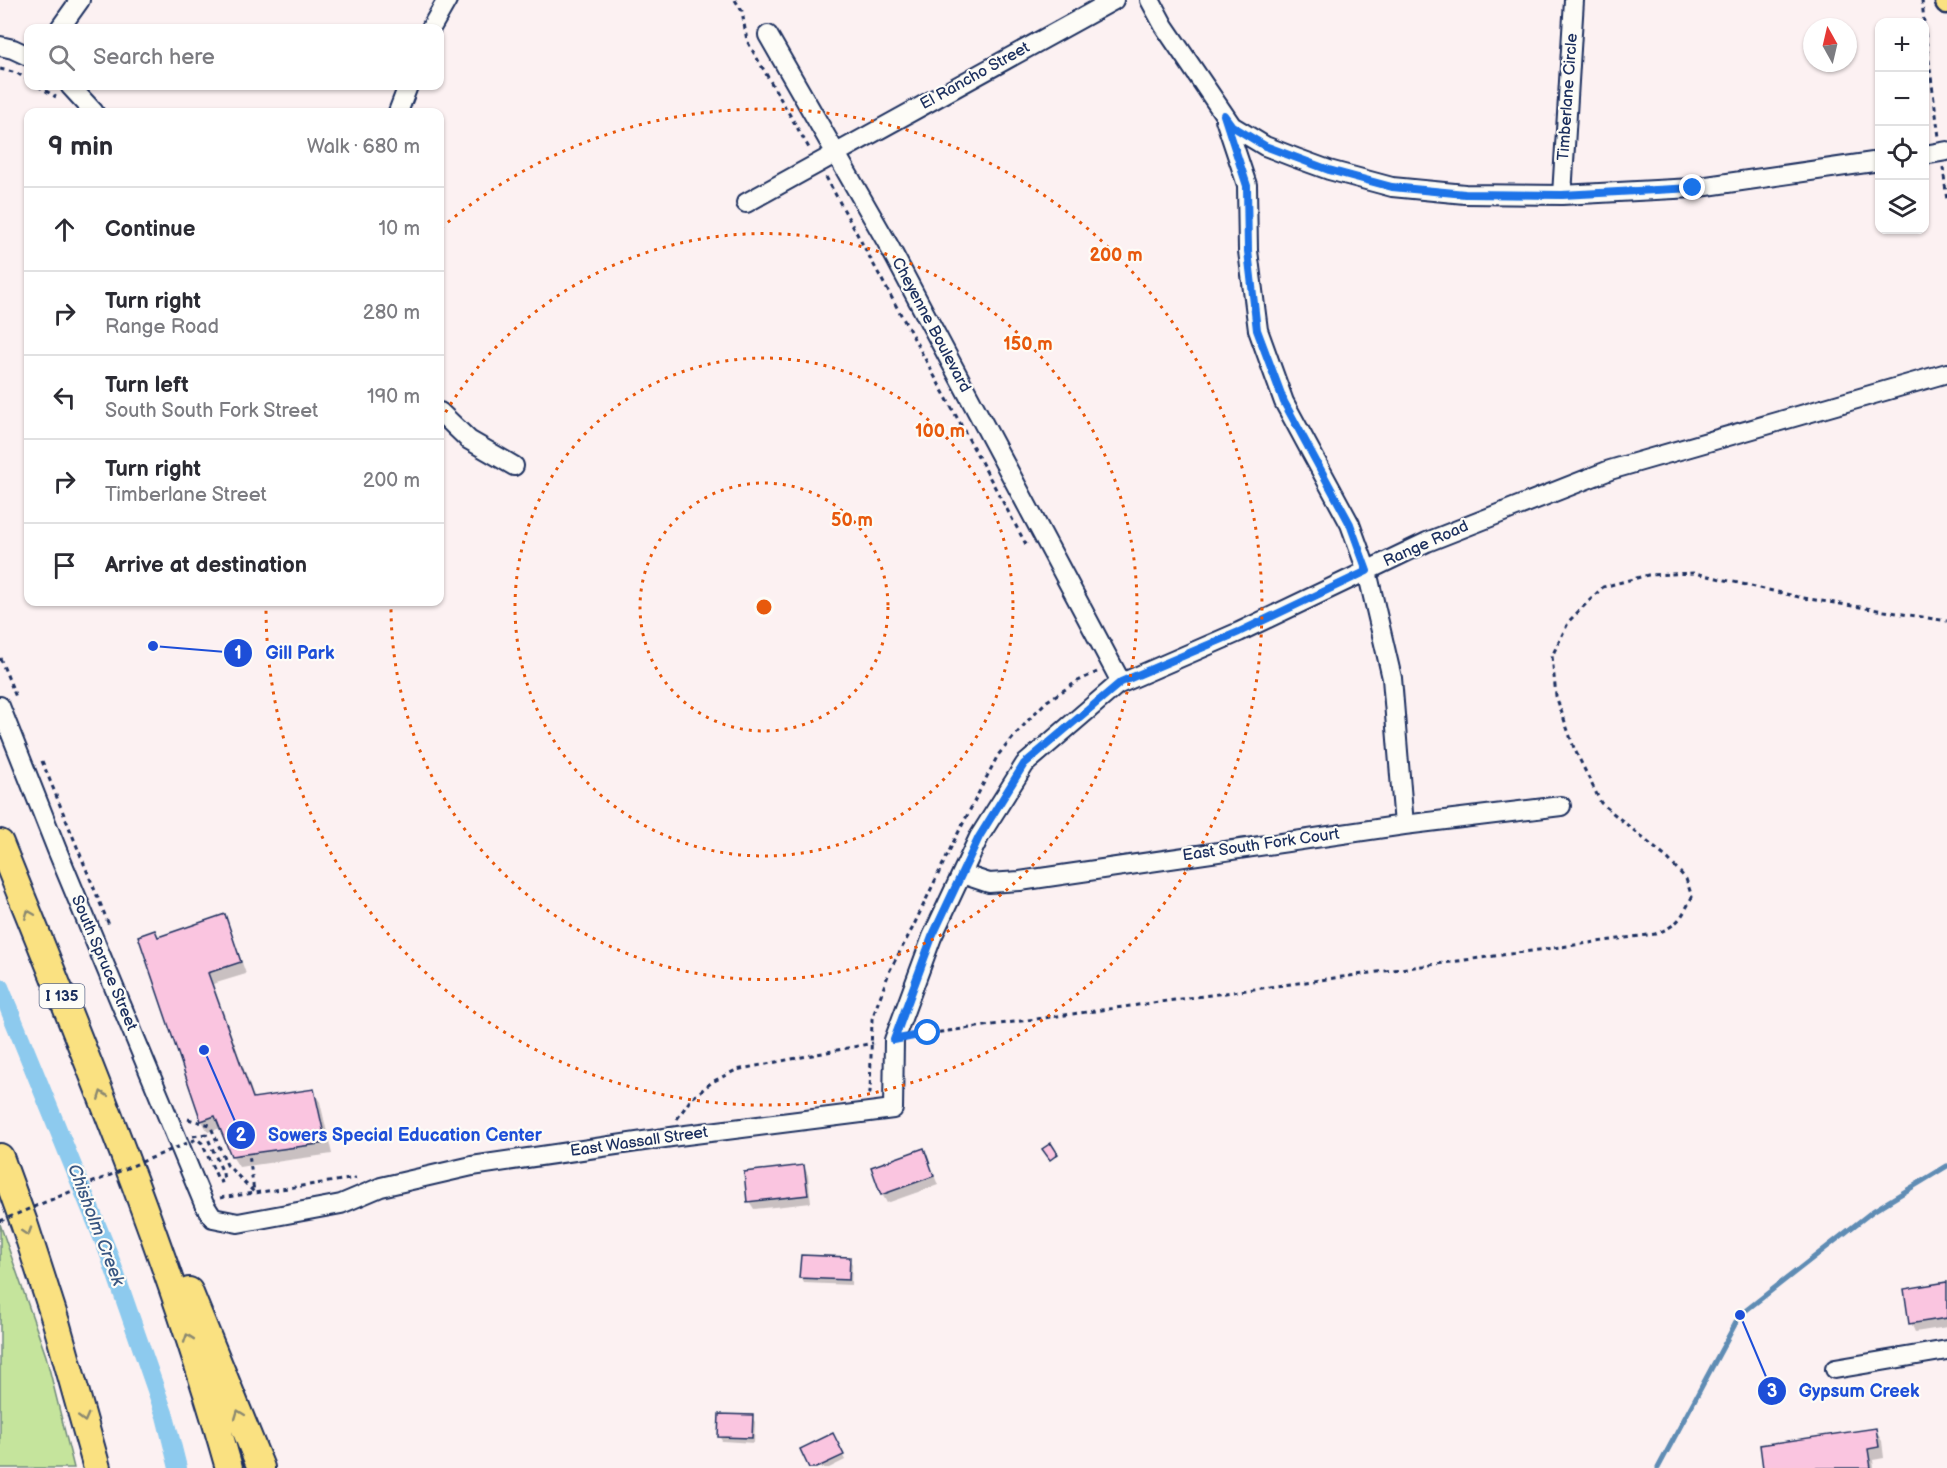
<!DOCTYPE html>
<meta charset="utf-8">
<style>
:root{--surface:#fff;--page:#f7f7f7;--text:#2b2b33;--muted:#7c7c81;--line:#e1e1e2}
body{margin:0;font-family:"Balsamiq Sans",sans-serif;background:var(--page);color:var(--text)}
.controls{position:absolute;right:18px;top:18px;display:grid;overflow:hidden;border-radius:12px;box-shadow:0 2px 4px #0004}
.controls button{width:54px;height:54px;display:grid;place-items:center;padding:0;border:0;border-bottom:2px solid var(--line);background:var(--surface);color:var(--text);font:30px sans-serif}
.compass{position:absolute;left:1803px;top:18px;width:54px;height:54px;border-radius:50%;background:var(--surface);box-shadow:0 2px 4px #0004;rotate:352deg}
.stop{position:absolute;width:18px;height:18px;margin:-14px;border:4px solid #1a73e8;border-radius:50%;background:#fff}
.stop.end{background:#1a73e8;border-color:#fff;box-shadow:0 2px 6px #0008}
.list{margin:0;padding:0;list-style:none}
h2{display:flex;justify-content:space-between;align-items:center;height:78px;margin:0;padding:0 24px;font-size:26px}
h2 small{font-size:20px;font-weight:400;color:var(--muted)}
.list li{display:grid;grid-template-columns:39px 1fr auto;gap:18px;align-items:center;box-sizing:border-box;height:84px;padding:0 24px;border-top:2px solid var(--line)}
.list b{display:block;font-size:22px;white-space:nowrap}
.list p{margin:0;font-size:20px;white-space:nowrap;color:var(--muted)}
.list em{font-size:20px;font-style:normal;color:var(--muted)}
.icon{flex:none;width:33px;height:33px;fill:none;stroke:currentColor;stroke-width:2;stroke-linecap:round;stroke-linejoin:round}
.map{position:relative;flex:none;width:1947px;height:1468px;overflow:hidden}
.search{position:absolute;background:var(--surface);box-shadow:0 2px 4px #0004;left:24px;top:24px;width:420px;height:66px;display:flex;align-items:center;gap:15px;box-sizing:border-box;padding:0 21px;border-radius:12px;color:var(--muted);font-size:22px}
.panel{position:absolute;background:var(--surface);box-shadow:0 2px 4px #0004;left:24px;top:108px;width:420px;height:498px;border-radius:12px}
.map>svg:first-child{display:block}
.green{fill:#c5e49c;stroke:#708a7d;stroke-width:1.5}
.shadow{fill:#0003}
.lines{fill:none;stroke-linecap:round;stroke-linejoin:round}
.stream{stroke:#5f8cb4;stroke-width:5}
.canal{stroke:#8dcaee;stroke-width:18}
.building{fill:#fac5e0;stroke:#1b2f5e;stroke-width:1.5}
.minor-casing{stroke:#1b2f5e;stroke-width:22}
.major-casing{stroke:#1b2f5e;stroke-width:27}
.highway-casing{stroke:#1b2f5e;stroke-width:30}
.path{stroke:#1b2f5e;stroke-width:3;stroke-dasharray:4.5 4.5;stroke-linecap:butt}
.minor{stroke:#fdfcf7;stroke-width:18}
.major{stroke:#fae181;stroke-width:22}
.highway{stroke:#fae181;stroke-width:26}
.path-bridge{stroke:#1b2f5e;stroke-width:3;stroke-dasharray:4.5 4.5;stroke-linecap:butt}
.oneway{stroke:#8a8870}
.route{stroke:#1a73e8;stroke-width:8}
.ring{fill:none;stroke:#e8590c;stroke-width:3;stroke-dasharray:3 6}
.labels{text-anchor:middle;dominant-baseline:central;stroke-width:4.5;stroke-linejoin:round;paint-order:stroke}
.shield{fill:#fdfcf7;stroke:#5f6c8c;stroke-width:1.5}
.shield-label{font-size:15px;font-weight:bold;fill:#1b2f5e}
.street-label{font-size:16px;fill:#1b2f5e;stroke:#fdfcf7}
.water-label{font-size:18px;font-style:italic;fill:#385682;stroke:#fdfcf7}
.centre{fill:#e8590c;stroke:#fdfcf7;stroke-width:3}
.ring-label{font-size:18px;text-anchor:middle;font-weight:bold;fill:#e8590c;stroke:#fdfcf7;stroke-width:4.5;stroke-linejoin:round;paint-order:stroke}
.leader{fill:none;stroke:#1d4ed8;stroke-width:2}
.callout-dot{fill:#1d4ed8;stroke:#fdfcf7;stroke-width:2}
.mark-label{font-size:18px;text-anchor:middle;font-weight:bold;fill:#fff}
.callout-label{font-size:18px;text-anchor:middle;font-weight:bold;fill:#1d4ed8;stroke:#fdfcf7;stroke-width:4.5;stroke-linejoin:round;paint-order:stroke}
</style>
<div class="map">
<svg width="1947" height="1468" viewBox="0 0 1947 1468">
<rect width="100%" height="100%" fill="#fcf1f2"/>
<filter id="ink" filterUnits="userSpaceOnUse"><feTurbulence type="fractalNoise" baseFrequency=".0167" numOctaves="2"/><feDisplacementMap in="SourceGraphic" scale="12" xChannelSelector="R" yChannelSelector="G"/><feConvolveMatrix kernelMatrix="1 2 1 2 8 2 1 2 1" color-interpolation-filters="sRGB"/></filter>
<g filter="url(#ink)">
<!-- green -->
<path class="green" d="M 0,1224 L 46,1356 L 74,1468 L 0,1468 Z"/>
<!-- shadow -->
<path class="shadow" d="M 224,916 L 230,928 L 246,974 L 213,984 L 255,1100 L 313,1091 L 320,1102 L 332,1154 L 239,1167 L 232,1156 L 221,1128 L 208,1132 L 202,1121 L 140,937 L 158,938 Z
M 924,1150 L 938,1185 L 887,1203 L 882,1194 Z
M 804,1167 L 808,1175 L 811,1203 L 754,1209 L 749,1201 Z
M 849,1259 L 852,1264 L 851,1285 L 804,1283 L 801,1277 Z
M 1947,1284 L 1947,1327 L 1915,1332 L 1911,1323 Z
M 752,1417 L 755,1422 L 754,1443 L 722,1441 L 719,1436 Z
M 1875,1430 L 1882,1441 L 1884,1458 L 1873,1460 L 1874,1468 L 1765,1468 Z
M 835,1440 L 845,1460 L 829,1468 L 811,1468 Z"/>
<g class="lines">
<!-- stream -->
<path class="stream" d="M 1658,1468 L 1740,1315 L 1873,1211 L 1947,1166"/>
<!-- canal -->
<path class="canal" d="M 0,987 L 108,1252 L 165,1416 L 178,1468"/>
</g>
<!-- building -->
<path class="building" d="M 225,914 L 241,962 L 208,973 L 253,1098 L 314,1089 L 326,1143 L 231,1156 L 215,1116 L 201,1121 L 138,936 L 155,930 L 158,937 Z
M 1051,1143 L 1058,1154 L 1050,1160 L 1042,1149 Z
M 924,1148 L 934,1176 L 881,1195 L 871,1167 Z
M 804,1165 L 808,1195 L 747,1202 L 744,1172 Z
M 801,1255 L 850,1257 L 849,1280 L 799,1278 Z
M 1947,1282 L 1947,1318 L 1909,1324 L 1904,1289 Z
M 719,1414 L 753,1415 L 752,1438 L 718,1437 Z
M 1876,1428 L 1879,1447 L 1868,1449 L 1871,1468 L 1763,1468 L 1760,1445 Z
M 833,1433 L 844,1455 L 816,1468 L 809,1468 L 800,1449 Z"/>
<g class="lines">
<defs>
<path id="minor" d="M 1150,0 L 1164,26 L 1232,126 L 1265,146 L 1296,158 L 1329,170 L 1392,187 L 1465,194 L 1562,195 L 1693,188 L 1880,161
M 60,28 L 80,0
M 431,28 L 447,0
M 768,35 L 889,246 L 1121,682
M 0,46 L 13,49 L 28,56
M 70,86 L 94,112
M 398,112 L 408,86
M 1225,119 L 1247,185 L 1248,251 L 1258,330 L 1284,402 L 1350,524 L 1367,571 L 1392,678 L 1404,825
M 1924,155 L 1947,151
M 1562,195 L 1574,0
M 746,203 L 1114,0
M 440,412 L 469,440 L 514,466
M 0,706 L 57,850 L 204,1204 L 213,1218 L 238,1223 L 341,1204 L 381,1187 L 472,1166 L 678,1136 L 893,1109 L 894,1040 L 932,937 L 979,837 L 1025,764 L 1117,685 L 1239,632 L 1427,542 L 1610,470 L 1947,373
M 962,874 L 989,883 L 1020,881 L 1404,825 L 1561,806
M 1835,1369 L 1947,1350"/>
<path id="major" d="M 1947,0 L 1947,2"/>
<path id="highway" d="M 0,843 C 83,1049 169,1254 229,1468
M 0,1157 L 24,1223 L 56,1322 L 97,1468
M 189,1291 L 261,1468"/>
</defs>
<!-- minor casing -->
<use href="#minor" class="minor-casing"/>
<!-- major casing -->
<use href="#major" class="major-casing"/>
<!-- highway casing -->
<use href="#highway" class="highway-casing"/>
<!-- path -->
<path class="path" d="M 735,0 L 742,11 L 747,41 L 809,148
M 1922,0 L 1924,22
M 1924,24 L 1939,137
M 0,69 L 17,73 L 28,80
M 38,86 L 56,97
M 1943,167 L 1947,201
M 826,177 L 1028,548
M 0,658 L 16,697
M 42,761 L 109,925
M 912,1036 L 1655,934 C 1679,925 1681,918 1692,897 L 1686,879 L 1668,859 L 1601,803 L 1574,748 L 1556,696 L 1552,656 L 1569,621 L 1603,587 L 1648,575 L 1695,573 L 1803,598 L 1947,621
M 869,1094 L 870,1093 L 872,1019 L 890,970 L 912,929 L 953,843 L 998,755 L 1032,716 L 1047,701 L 1078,681 L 1097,672
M 188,1119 L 210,1125 L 227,1165 L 254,1192 L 249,1154
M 677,1119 L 691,1099 L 712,1082 L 736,1070 L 873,1043
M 193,1136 L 206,1134
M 220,1198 L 356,1178"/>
<!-- minor -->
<use href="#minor" class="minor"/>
<!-- major -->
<use href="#major" class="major"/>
<!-- highway -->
<use href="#highway" class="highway"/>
<!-- path-bridge -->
<path class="path-bridge" d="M 0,1221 L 197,1139 L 202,1143 L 217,1177 L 221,1182 L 224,1181 L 223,1173 L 206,1134"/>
</g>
<!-- one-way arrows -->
<defs><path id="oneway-chevron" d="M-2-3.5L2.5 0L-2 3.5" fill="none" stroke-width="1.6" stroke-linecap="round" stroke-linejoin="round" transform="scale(1.5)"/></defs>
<g class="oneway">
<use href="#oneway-chevron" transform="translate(29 914) rotate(-112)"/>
<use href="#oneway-chevron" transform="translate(102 1095) rotate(-111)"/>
<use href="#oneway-chevron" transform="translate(27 1232) rotate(72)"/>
<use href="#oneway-chevron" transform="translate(188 1338) rotate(-109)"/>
<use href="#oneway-chevron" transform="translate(239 1414) rotate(-111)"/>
<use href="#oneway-chevron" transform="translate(84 1418) rotate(75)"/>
</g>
</g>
<g class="lines" filter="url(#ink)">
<!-- route -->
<path class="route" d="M 928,1033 L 894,1040 L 932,937 L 979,837 L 1024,764 L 1121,682 L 1239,632 L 1367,571 L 1350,524 L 1284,402 L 1257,330 L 1248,251 L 1247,186 L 1224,115 L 1232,126 L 1265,146 L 1329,170 L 1392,187 L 1465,194 L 1562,195 L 1693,188"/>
</g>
<!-- distance rings -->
<g class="ring">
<circle cx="764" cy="607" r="124"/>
<circle cx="764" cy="607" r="249"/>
<path d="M441 420A373 373 0 1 1 391 604"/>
<path d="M441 228A498 498 0 1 1 266 603"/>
</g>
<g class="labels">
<!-- shield labels -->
<rect class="shield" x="39.5" y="984" width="45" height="24" rx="4.5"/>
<g class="shield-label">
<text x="62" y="996">I 135</text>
</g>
<!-- street labels -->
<g class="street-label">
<text transform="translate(975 76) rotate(-29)">El Rancho Street</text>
<text transform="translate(1568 97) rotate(-86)">Timberlane Circle</text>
<text transform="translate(931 325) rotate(62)">Cheyenne Boulevard</text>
<text transform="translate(1426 544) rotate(-24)">Range Road</text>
<text transform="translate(1261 845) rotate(-8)">East South Fork Court</text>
<text transform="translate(104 963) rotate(67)">South Spruce Street</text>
<text transform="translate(639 1142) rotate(-8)">East Wassall Street</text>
</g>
<!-- water labels -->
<g class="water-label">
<text transform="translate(96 1225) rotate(69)">Chisholm Creek</text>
</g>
</g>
<circle cx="764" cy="607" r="9" class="centre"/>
<g class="ring-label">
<text x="1116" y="261">200 m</text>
<text x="1028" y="350">150 m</text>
<text x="940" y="437">100 m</text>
<text x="852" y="526">50 m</text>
</g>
<!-- callouts -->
<path class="leader" d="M153 646L238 653M204 1050L241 1135M1740 1315L1772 1391"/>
<g class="callout-dot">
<circle cx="153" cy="646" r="6"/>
<circle cx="204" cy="1050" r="6"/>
<circle cx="1740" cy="1315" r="6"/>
<circle cx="238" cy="653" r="15"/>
<circle cx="241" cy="1135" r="15"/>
<circle cx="1772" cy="1391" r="15"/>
</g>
<g class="mark-label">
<text x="238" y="659">1</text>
<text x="241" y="1141">2</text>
<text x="1772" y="1397">3</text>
</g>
<g class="callout-label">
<text x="300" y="659">Gill Park</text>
<text x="405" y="1141">Sowers Special Education Center</text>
<text x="1859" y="1397">Gypsum Creek</text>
</g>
</svg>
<div class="controls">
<button>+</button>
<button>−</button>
<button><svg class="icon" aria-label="locate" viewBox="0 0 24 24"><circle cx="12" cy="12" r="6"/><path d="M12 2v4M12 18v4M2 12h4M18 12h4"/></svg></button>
<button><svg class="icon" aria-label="layers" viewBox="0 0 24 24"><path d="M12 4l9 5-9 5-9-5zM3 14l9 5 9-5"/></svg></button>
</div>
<svg class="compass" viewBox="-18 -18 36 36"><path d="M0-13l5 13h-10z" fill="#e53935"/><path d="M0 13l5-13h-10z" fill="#7c7c81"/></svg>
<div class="stop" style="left:928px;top:1033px"></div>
<div class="stop end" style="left:1693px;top:188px"></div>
<div class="search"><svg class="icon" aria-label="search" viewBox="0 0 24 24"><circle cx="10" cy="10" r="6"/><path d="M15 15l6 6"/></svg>Search here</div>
<section class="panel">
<h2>9 min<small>Walk · 680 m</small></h2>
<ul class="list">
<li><svg class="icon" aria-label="ahead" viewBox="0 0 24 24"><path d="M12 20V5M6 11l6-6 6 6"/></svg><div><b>Continue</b></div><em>10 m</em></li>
<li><svg class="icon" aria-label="right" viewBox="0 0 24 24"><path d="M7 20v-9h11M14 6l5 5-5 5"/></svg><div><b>Turn right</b><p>Range Road</p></div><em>280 m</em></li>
<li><svg class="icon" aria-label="left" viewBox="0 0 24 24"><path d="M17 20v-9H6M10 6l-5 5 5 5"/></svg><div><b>Turn left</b><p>South South Fork Street</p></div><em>190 m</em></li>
<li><svg class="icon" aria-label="right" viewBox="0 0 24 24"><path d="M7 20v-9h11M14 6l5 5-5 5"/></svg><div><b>Turn right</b><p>Timberlane Street</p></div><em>200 m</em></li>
<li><svg class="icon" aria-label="arrive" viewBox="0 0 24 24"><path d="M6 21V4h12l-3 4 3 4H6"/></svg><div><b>Arrive at destination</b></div></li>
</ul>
</section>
</div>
